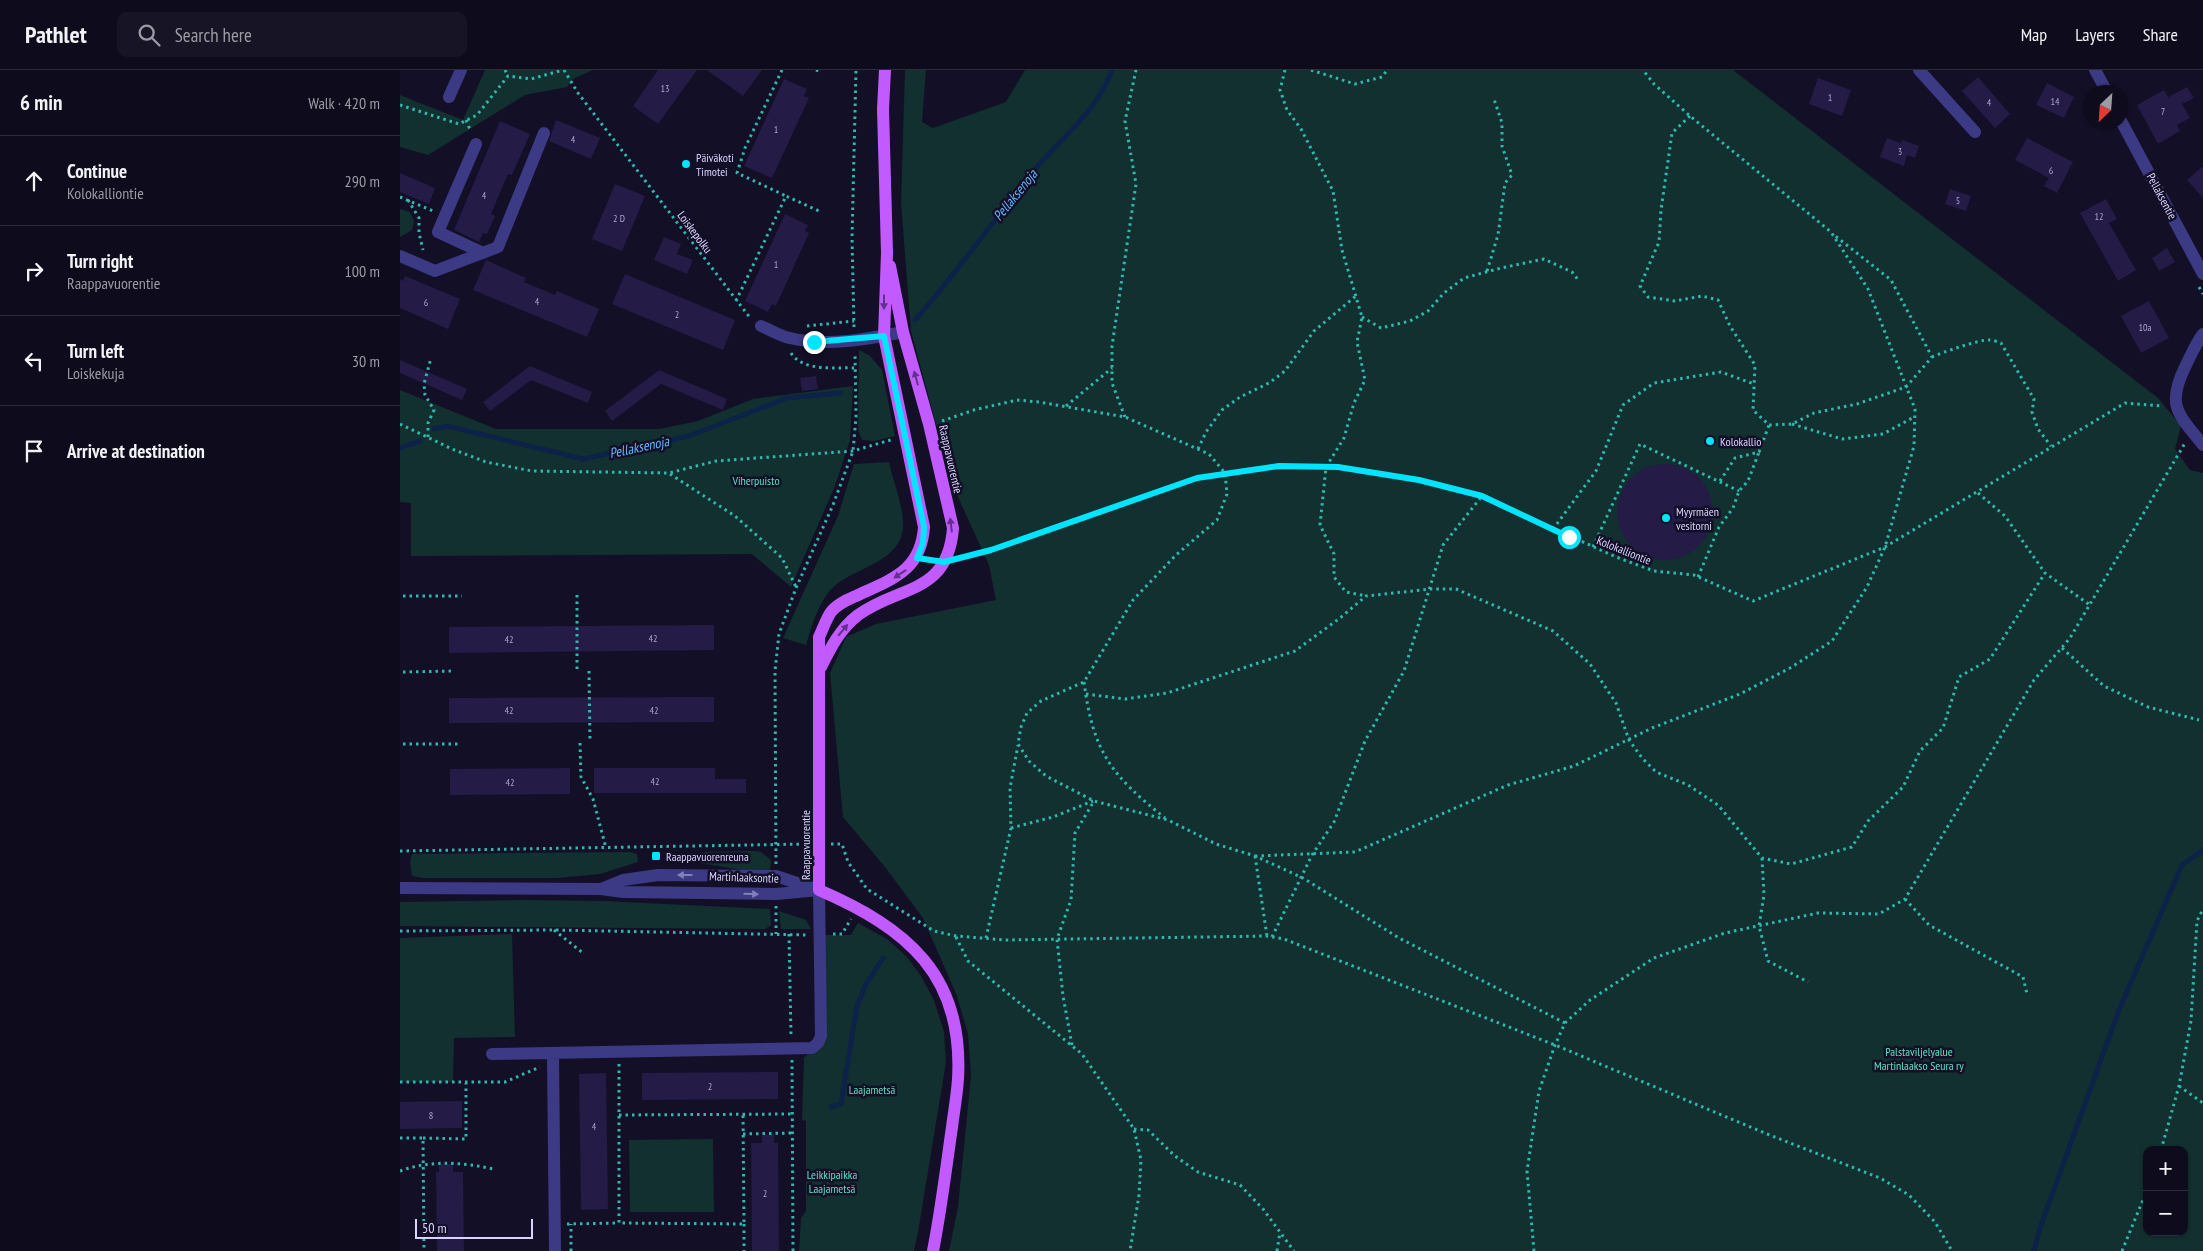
<!DOCTYPE html>
<meta charset="utf-8">
<style>
:root{--surface:#0e0b1c;--page:#171425;--text:#f1f3f6;--muted:#9b9ba3;--line:#2e2b3b}
body{margin:0;font-family:"PT Sans Narrow",sans-serif;background:var(--page);color:var(--text)}
.controls{position:absolute;right:15px;bottom:15px;display:grid;overflow:hidden;border-radius:10px;box-shadow:0 1px 4px #0004}
.controls button{width:45px;height:45px;display:grid;place-items:center;padding:0;border:0;border-bottom:1px solid var(--line);background:var(--surface);color:var(--text);font:25px sans-serif}
.compass{position:absolute;left:1683px;top:15px;width:45px;height:45px;border-radius:50%;background:var(--surface);box-shadow:0 1px 4px #0004;rotate:205deg}
.scale{position:absolute;left:15px;bottom:12px;width:118px;box-sizing:border-box;padding-left:5px;border:2px solid #d9d4ff;border-top:0;font-size:14px;line-height:18px;white-space:nowrap;color:#d9d4ff;-webkit-text-stroke:4px #130f26;paint-order:stroke}
.stop{position:absolute;width:15px;height:15px;margin:-11px;border:4px solid #00e5ff;border-radius:50%;background:#fff}
.stop.end{background:#00e5ff;border-color:#fff;box-shadow:0 1px 5px #0008}
.list{margin:0;padding:0;list-style:none}
h2{display:flex;justify-content:space-between;align-items:center;height:65px;margin:0;padding:0 20px;font-size:21px}
h2 small{font-size:16px;font-weight:400;color:var(--muted)}
.list li{display:grid;grid-template-columns:32px 1fr auto;gap:15px;align-items:center;box-sizing:border-box;height:90px;padding:0 20px;border-top:1px solid var(--line)}
.list b{display:block;font-size:19px;white-space:nowrap}
.list p{margin:0;font-size:16px;white-space:nowrap;color:var(--muted)}
.list em{font-size:16px;font-style:normal;color:var(--muted)}
.icon{flex:none;width:28px;height:28px;fill:none;stroke:currentColor;stroke-width:2;stroke-linecap:round;stroke-linejoin:round}
.map{position:relative;flex:none;width:1803px;height:1181px;overflow:hidden}
header{display:flex;align-items:center;gap:30px;box-sizing:border-box;height:70px;padding:0 25px;background:var(--surface);border-bottom:1px solid var(--line)}
header strong{font-size:24px}
nav{display:flex;gap:28px;margin-inline-start:auto;font-size:18px}
.search{width:350px;height:45px;background:var(--page);display:flex;align-items:center;gap:12px;box-sizing:border-box;padding:0 18px;border-radius:10px;color:var(--muted);font-size:19px}
main{display:flex}
aside{flex:1;background:var(--surface)}
.map>svg:first-child{display:block}
.green{fill:#12302f;fill-rule:evenodd}
.lines{fill:none;stroke-linecap:round;stroke-linejoin:round}
.stream{stroke:#0c2248;stroke-width:5}
.building{fill:#241b47}
.path{stroke:#2fb8b0;stroke-width:3;stroke-dasharray:2.5 4;stroke-linecap:butt}
.minor{stroke:#3d3a85;stroke-width:12}
.major{stroke:#c25bff;stroke-width:12}
.oneway{fill:#623188}
.oneway2{fill:#837fbc}
.route{stroke:#00e5ff;stroke-width:6}
.poi-dot{fill:#00e5ff;stroke:#130f26;stroke-width:2}
.labels{text-anchor:middle;dominant-baseline:central;stroke-width:5;stroke-linejoin:round;paint-order:stroke}
.number-label{font-size:10px;fill:#aca6d1}
.poi-label{font-size:12px;fill:#d9d4ff;stroke:#130f26;text-anchor:start}
.street-label{font-size:12px;fill:#d9d4ff;stroke:#130f26}
.park-label{font-size:12px;fill:#5fe0c0;stroke:#130f26}
.water-label{font-size:14px;font-style:italic;fill:#62b6ff;stroke:#130f26}
</style>
<header>
<strong>Pathlet</strong>
<div class="search"><svg class="icon" aria-label="search" viewBox="0 0 24 24"><circle cx="10" cy="10" r="6"/><path d="M15 15l6 6"/></svg>Search here</div>
<nav><a>Map</a><a>Layers</a><a>Share</a></nav>
</header>
<main>
<aside>
<h2>6 min<small>Walk · 420 m</small></h2>
<ul class="list">
<li><svg class="icon" aria-label="ahead" viewBox="0 0 24 24"><path d="M12 20V5M6 11l6-6 6 6"/></svg><div><b>Continue</b><p>Kolokalliontie</p></div><em>290 m</em></li>
<li><svg class="icon" aria-label="right" viewBox="0 0 24 24"><path d="M7 20v-9h11M14 6l5 5-5 5"/></svg><div><b>Turn right</b><p>Raappavuorentie</p></div><em>100 m</em></li>
<li><svg class="icon" aria-label="left" viewBox="0 0 24 24"><path d="M17 20v-9H6M10 6l-5 5 5 5"/></svg><div><b>Turn left</b><p>Loiskekuja</p></div><em>30 m</em></li>
<li><svg class="icon" aria-label="arrive" viewBox="0 0 24 24"><path d="M6 21V4h12l-3 4 3 4H6"/></svg><div><b>Arrive at destination</b></div></li>
</ul>
</aside>
<div class="map">
<svg width="1803" height="1181" viewBox="0 0 1803 1181">
<rect width="100%" height="100%" fill="#130f26"/>
<!-- green -->
<path class="green" d="M 85,0 L 193,0 L 173,9 L 167,17 L 125,25 L 28,85 L 0,77 L 0,25 L 63,50 Z
M 505,0 L 526,0 L 522,52 L 533,58 L 606,32 L 625,0 L 1333,0 L 1758,328 L 1781,356 L 1775,379 L 1790,400 L 1803,403 L 1803,1181 L 549,1181 L 558,1137 L 571,1006 L 568,964 L 557,926 L 523,848 L 485,797 L 443,747 L 430,603 L 446,567 L 476,554 L 596,530 L 589,495 L 552,414 L 511,261 L 501,133 ZM 1747,1080 L 1784,1080 L 1784,1162 L 1747,1162 Z
M 0,139 L 10,142 L 14,151 L 12,160 L 0,167 Z
M 459,280 L 469,285 L 482,300 L 495,366 L 474,371 L 462,370 L 458,360 Z
M 453,316 L 450,370 L 435,416 L 391,517 L 352,484 L 11,486 L 11,433 L 0,432 L 0,320 L 96,359 L 259,359 L 298,351 L 353,329 Z
M 489,392 C 493,411 502,432 503,452 C 505,490 460,496 437,514 C 420,527 412,555 406,575 L 383,568 L 438,446 L 454,394 Z
M 355,781 L 361,782 L 371,790 L 370,801 L 360,803 L 299,793 L 299,783 L 301,782 Z
M 230,782 L 237,784 L 238,792 L 200,804 L 157,808 L 24,808 L 12,806 L 10,792 L 12,784 Z
M 124,830 L 203,831 L 370,839 L 371,855 L 365,859 L 0,856 L 0,832 Z
M 379,841 L 406,850 L 411,859 L 381,859 Z
M 458,853 L 487,869 L 507,887 L 521,906 L 534,930 L 544,962 L 546,992 L 518,1162 L 514,1181 L 399,1181 L 401,1148 L 406,1141 L 406,1051 L 402,1050 L 404,988 L 418,973 L 420,865 L 451,865 Z
M 112,864 L 115,967 L 54,968 L 53,1012 L 0,1012 L 0,868 Z
M 313,1069 L 314,1142 L 230,1142 L 229,1070 Z"/>
<g class="lines">
<!-- stream -->
<path class="stream" d="M 515,250 C 557,203 592,152 631,104 C 660,68 695,45 712,0
M 34,359 L 47,356 L 183,389 L 289,366 L 387,328 L 441,323
M 0,378 L 20,371
M 431,1037 L 441,1034 L 457,936 L 466,914 L 483,888
M 1634,1181 L 1640,1158 L 1719,940 L 1782,795 L 1803,780"/>
</g>
<!-- building -->
<path class="building" d="M 258,0 L 297,0 L 258,54 L 233,36 Z
M 307,0 L 362,0 L 343,26 Z
M 1578,7 L 1610,44 L 1595,58 L 1562,21 Z
M 1418,8 L 1451,20 L 1442,46 L 1409,34 Z
M 384,9 L 407,19 L 404,26 L 409,28 L 372,108 L 344,96 Z
M 1647,13 L 1674,27 L 1664,48 L 1636,35 Z
M 1787,17 L 1794,28 L 1782,34 L 1790,48 L 1777,55 L 1780,61 L 1758,74 L 1737,35 L 1764,20 L 1768,27 Z
M 156,50 L 200,68 L 191,89 L 149,71 Z
M 100,51 L 130,64 L 112,105 L 108,104 L 91,144 L 95,146 L 87,164 L 83,163 L 79,172 L 54,160 Z
M 1487,68 L 1501,73 L 1502,70 L 1519,76 L 1515,88 L 1507,85 L 1504,96 L 1480,87 Z
M 1627,68 L 1673,92 L 1657,123 L 1644,116 L 1649,108 L 1615,90 Z
M 1803,96 L 1803,128 L 1787,110 Z
M 0,103 L 35,118 L 29,134 L 0,122 Z
M 215,114 L 245,126 L 222,181 L 192,169 Z
M 1550,119 L 1571,126 L 1566,141 L 1545,134 Z
M 1706,129 L 1717,149 L 1709,153 L 1736,200 L 1718,211 L 1680,143 Z
M 385,144 L 408,155 L 405,161 L 409,163 L 376,236 L 372,234 L 368,242 L 345,231 Z
M 264,167 L 281,174 L 277,184 L 293,190 L 287,204 L 254,190 Z
M 1767,178 L 1775,192 L 1759,201 L 1752,188 Z
M 86,190 L 126,208 L 124,212 L 155,225 L 157,221 L 199,239 L 187,267 L 73,220 Z
M 225,204 L 335,250 L 323,280 L 212,234 Z
M 5,206 L 60,229 L 48,259 L 0,238 L 0,209 L 3,211 Z
M 1749,231 L 1769,268 L 1741,283 L 1721,246 Z
M 0,290 L 67,319 L 62,330 L 0,303 Z
M 130,296 L 192,322 L 188,333 L 131,310 L 90,341 L 83,332 Z
M 259,300 L 327,329 L 323,340 L 261,314 L 212,351 L 205,341 Z
M 416,306 L 418,319 L 402,321 L 400,308 Z
M1217 442a48 48 0 1 1 96 0a48 48 0 1 1-96 0Z
M 314,555 L 314,580 L 49,583 L 49,557 Z
M 314,627 L 314,652 L 49,653 L 49,628 Z
M 170,698 L 170,724 L 50,725 L 50,699 Z
M 194,698 L 315,698 L 315,709 L 346,709 L 346,723 L 194,723 Z
M 378,1002 L 378,1029 L 242,1030 L 242,1003 Z
M 206,1003 L 208,1139 L 181,1140 L 179,1004 Z
M 62,1031 L 62,1058 L 0,1059 L 0,1032 Z
M 374,1064 L 374,1073 L 378,1073 L 379,1181 L 352,1181 L 351,1073 L 362,1073 L 362,1065 Z
M 39,1094 L 53,1094 L 53,1102 L 63,1102 L 64,1181 L 37,1181 L 36,1102 L 39,1102 Z"/>
<g class="lines">
<!-- path -->
<path class="path" d="M 105,0 L 108,6
M 164,0 L 178,23 L 351,249
M 382,0 L 345,78 L 337,103 L 386,126
M 416,0 L 421,2
M 885,0 L 880,20 L 887,40 L 901,59 L 933,121 L 942,180 L 962,247 L 957,272 L 965,310 L 954,333 L 944,368 L 926,397 L 920,455 L 934,484 L 934,507 L 946,522 L 966,526
M 911,0 L 955,14 L 982,7 L 987,0
M 0,35 L 59,54 L 77,45 L 108,6 L 131,9 L 163,0
M 1290,46 L 1272,63 L 1261,140 L 1259,172 L 1240,216 L 1248,227 L 1275,231 L 1302,226 L 1318,230 L 1330,256 L 1355,295 L 1353,340 L 1369,355 L 1392,354 L 1414,343 L 1457,334 L 1506,317 L 1532,287 L 1491,210 L 1434,165
M 66,50 L 71,62
M 0,127 L 33,141
M 8,130 L 19,148 L 19,163 L 23,180
M 1087,201 L 1098,165 L 1105,113 L 1112,105 L 1102,76 L 1102,53 L 1094,29
M 1799,217 L 1803,224
M 336,231 L 386,126 L 419,141
M 962,247 L 981,258 L 1010,251 L 1028,241 L 1044,223 L 1064,208 L 1101,198 L 1144,189 L 1172,202 L 1179,211
M 407,256 L 454,251
M 454,257 L 452,168 L 456,0
M 391,283 C 403,302 435,297 455,298
M 1532,287 C 1540,283 1581,269 1589,270 C 1593,270 1598,272 1601,273 L 1634,329 L 1632,342 L 1638,359 L 1651,376
M 666,336 L 712,298
M 725,347 L 712,313 L 712,276 L 736,114 L 725,51 L 736,0
M 542,351 L 574,340 L 617,330 L 639,332 L 725,347 L 809,384 L 825,403 L 827,424 L 817,450 L 776,485 L 733,530 L 684,612 L 641,631 L 627,643 L 621,657 L 618,674 L 629,691 L 646,706 L 694,731 L 768,750 L 816,774 L 855,786 L 903,808 L 999,868 L 1165,953
M 0,354 L 52,379 L 86,392 L 132,401 L 269,403 L 316,391 L 453,381 L 494,369
M 1392,354 L 1442,369 L 1483,364 L 1514,347
M 28,367 L 28,353 L 34,340 L 25,325 L 24,314 L 31,288
M 798,379 L 806,362 L 822,340 L 840,327 L 869,313 L 885,301 L 914,261 L 957,225
M 270,404 L 335,446 L 382,488 L 396,517
M 1320,411 L 1335,388 L 1359,382 L 1369,355
M 1578,423 L 1605,446 L 1645,503 L 1690,535
M 1153,459 L 1196,401 L 1223,335 L 1254,313 L 1321,302 L 1354,314
M 1193,477 L 1240,374 L 1339,421
M 559,489 L 591,480 L 797,408 L 879,397 L 938,397 L 1019,410 L 1082,426 L 1216,487 L 1254,501 L 1294,505 L 1353,531 L 1485,477 L 1725,333 L 1763,336
M 1298,507 L 1319,457 L 1333,438 L 1339,421 L 1348,411 L 1359,382
M 177,525 L 177,601
M 3,526 L 62,526
M 1662,578 L 1704,616 L 1748,637 L 1799,650
M 189,601 L 190,672
M 3,602 L 55,601
M 684,612 C 693,682 711,705 765,748
M 686,624 L 725,629 L 767,623 L 895,581 L 940,548 L 966,526 L 1031,519 L 1056,519 L 1153,561 L 1190,594 L 1216,633 L 1229,670 L 1242,688 L 1256,702 L 1288,715 L 1318,735 L 1362,788 L 1391,794 L 1452,777 L 1468,751 L 1503,717 L 1520,681 L 1543,658 L 1559,607 L 1590,589 L 1645,503
M 180,673 L 181,707 L 193,729 L 206,778
M 3,674 L 58,674
M 611,758 L 653,747 L 693,731
M 431,774 L 442,774 L 448,792 L 467,819 L 534,861 L 556,866 L 606,870 L 867,866 L 884,869 L 1155,975 L 1367,1064 L 1480,1108 L 1509,1125 L 1535,1152 L 1552,1181
M 0,781 L 407,774
M 855,786 L 955,782 L 1108,715 L 1174,696 L 1252,658 L 1340,624 L 1390,598 L 1432,571 L 1467,517 L 1485,477 L 1514,376 L 1515,339 L 1468,219 L 1431,162 L 1290,46 L 1254,14 L 1243,0
M 855,786 L 867,866
M 1362,788 L 1364,825 L 1359,856 L 1368,891 L 1408,912
M 376,794 L 375,601 L 379,564 L 396,518 L 433,435 L 453,381 L 456,347 L 455,283
M 1505,829 L 1529,855 L 1623,907 L 1627,924
M 376,836 L 376,864
M 154,860 L 183,883
M 0,861 L 154,860 L 407,865
M 389,864 L 391,966
M 433,864 L 442,864 L 451,849
M 556,867 L 568,891 L 682,984 L 734,1059 L 741,1090 L 739,1125 L 730,1181
M 872,867 L 912,785 L 934,752 L 965,671 L 1004,601 L 1043,475 L 1082,426
M 586,868 L 611,758 L 610,718 L 618,675
M 672,975 L 663,926 L 657,869 L 671,830 L 675,763 L 694,731
M 392,990 L 393,1181
M 219,994 L 219,1153 L 344,1154 L 343,1044
M 0,1012 L 105,1012 L 140,997
M 1779,1016 L 1803,1033
M 219,1045 L 392,1044
M 734,1059 L 748,1060 L 775,1086 L 798,1102 L 840,1115 L 863,1139 L 894,1181
M 343,1064 L 392,1063
M 0,1068 L 23,1068 L 24,1181
M 23,1068 L 66,1069 L 66,1013
M 1761,1080 L 1779,1016 L 1791,951 L 1797,851 L 1803,839
M 0,1101 C 30,1090 62,1092 93,1099
M 167,1154 L 219,1153
M 344,1154 L 344,1181
M 171,1181 L 171,1154
M 877,1181 L 880,1162
M 1134,1181 L 1127,1101 L 1139,1021 L 1155,975 L 1165,953 L 1190,930 L 1254,888 L 1325,863 L 1418,843 L 1479,844 L 1505,829 L 1634,610 L 1670,568 L 1785,373
M 1722,1181 L 1747,1120"/>
<!-- minor -->
<path class="minor" d="M 1519,0 L 1575,62
M 1695,0 L 1707,22
M 49,27 L 61,0
M 1720,49 L 1803,204
M 76,74 L 38,162 L 83,183
M 0,186 L 35,201 L 98,177 L 144,63
M 361,256 C 371,260 380,266 390,268 C 426,277 468,269 503,262
M 1803,264 C 1796,273 1791,285 1786,295 C 1766,335 1777,343 1803,375
M 0,818 L 201,819 L 223,822 L 376,824 L 419,820
M 201,819 L 223,810 L 258,805 L 376,806 L 415,819
M 92,984 L 412,978 L 418,973 L 421,966 L 419,820
M 153,984 L 155,1181"/>
<!-- major -->
<path class="major" d="M 485,0 L 483,39 L 487,183 L 484,266 L 524,457 C 521,501 492,509 456,526 C 447,530 437,534 431,542 C 426,549 423,559 419,567 L 419,820 C 507,858 564,905 558,1009 C 557,1025 554,1041 552,1057 C 546,1099 541,1140 533,1181
M 421,597 C 431,577 440,559 458,545 C 499,515 548,525 553,458 L 529,354 L 503,262 L 490,196"/>
</g>
<!-- one-way arrows -->
<defs><path id="oneway-solid" d="M-6-.8H1V-3.2L6.5 0L1 3.2V.8H-6Z" transform="scale(1.25)"/></defs>
<g class="oneway">
<use href="#oneway-solid" transform="translate(484 232) rotate(90)"/>
<use href="#oneway-solid" transform="translate(516 308) rotate(-105)"/>
<use href="#oneway-solid" transform="translate(551 455) rotate(-97)"/>
<use href="#oneway-solid" transform="translate(500 504) rotate(146)"/>
<use href="#oneway-solid" transform="translate(443 560) rotate(-50)"/>
</g>
<g class="oneway2">
<use href="#oneway-solid" transform="translate(285 805) rotate(-180)"/>
<use href="#oneway-solid" transform="translate(351 824) rotate(1)"/>
</g>
<g class="lines">
<!-- route -->
<path class="route" d="M 414,272 L 484,266 L 524,457 L 523,473 L 517,488 L 544,492 L 591,480 L 797,408 L 879,396 L 938,397 L 1019,410 L 1082,426 L 1169,467"/>
</g>
<!-- markers -->
<g class="poi-dot">
<circle cx="286" cy="94" r="5"/>
<circle cx="1310" cy="371" r="5"/>
<circle cx="1266" cy="448" r="5"/>
<rect x="251" y="781" width="10" height="10" rx="2.5"/>
</g>
<g class="labels">
<!-- number labels -->
<g class="number-label">
<text x="265" y="18">13</text>
<text x="1430" y="27">1</text>
<text x="1655" y="31">14</text>
<text x="1589" y="32">4</text>
<text x="1763" y="41">7</text>
<text x="376" y="59">1</text>
<text x="173" y="69">4</text>
<text x="1500" y="81">3</text>
<text x="1651" y="100">6</text>
<text x="84" y="125">4</text>
<text x="1558" y="130">5</text>
<text x="1699" y="146">12</text>
<text x="219" y="148">2 D</text>
<text x="376" y="194">1</text>
<text x="137" y="231">4</text>
<text x="26" y="232">6</text>
<text x="277" y="244">2</text>
<text x="1745" y="257">10a</text>
<text x="253" y="568">42</text>
<text x="109" y="569">42</text>
<text x="109" y="640">42</text>
<text x="254" y="640">42</text>
<text x="255" y="711">42</text>
<text x="110" y="712">42</text>
<text x="310" y="1016">2</text>
<text x="31" y="1045">8</text>
<text x="194" y="1056">4</text>
<text x="365" y="1123">2</text>
</g>
<!-- poi labels -->
<g class="poi-label">
<text x="296" y="87">Päiväkoti<tspan x="296" dy="14">Timotei</tspan></text>
<text x="1320" y="371">Kolokallio</text>
<text x="1276" y="441">Myyrmäen<tspan x="1276" dy="14">vesitorni</tspan></text>
<text x="266" y="786">Raappavuorenreuna</text>
</g>
<!-- street labels -->
<g class="street-label">
<text transform="translate(1762 126) rotate(62)">Pellaksentie</text>
<text transform="translate(295 162) rotate(53)">Loiskepolku</text>
<text transform="translate(551 389) rotate(77)">Raappavuorentie</text>
<text transform="translate(1224 480) rotate(22)">Kolokalliontie</text>
<text transform="translate(405 775) rotate(-90)">Raappavuorentie</text>
<text transform="translate(344 807) rotate(2)">Martinlaaksontie</text>
</g>
<!-- park labels -->
<g class="park-label">
<text x="356" y="410">Viherpuisto</text>
<text x="1519" y="981">Palstaviljelyalue<tspan x="1519" dy="14">Martinlaakso Seura ry</tspan></text>
<text x="472" y="1019">Laajametsä</text>
<text x="432" y="1104">Leikkipaikka<tspan x="432" dy="14">Laajametsä</tspan></text>
</g>
<!-- water labels -->
<g class="water-label">
<text transform="translate(615 125) rotate(-51)">Pellaksenoja</text>
<text transform="translate(239 377) rotate(-12)">Pellaksenoja</text>
</g>
</g>
</svg>
<div class="controls">
<button>+</button>
<button>−</button>
</div>
<svg class="compass" viewBox="-18 -18 36 36"><path d="M0-13l5 13h-10z" fill="#e53935"/><path d="M0 13l5-13h-10z" fill="#9b9ba3"/></svg>
<div class="scale">50 m</div>
<div class="stop" style="left:1169px;top:467px"></div>
<div class="stop end" style="left:414px;top:272px"></div>
</div>
</main>
